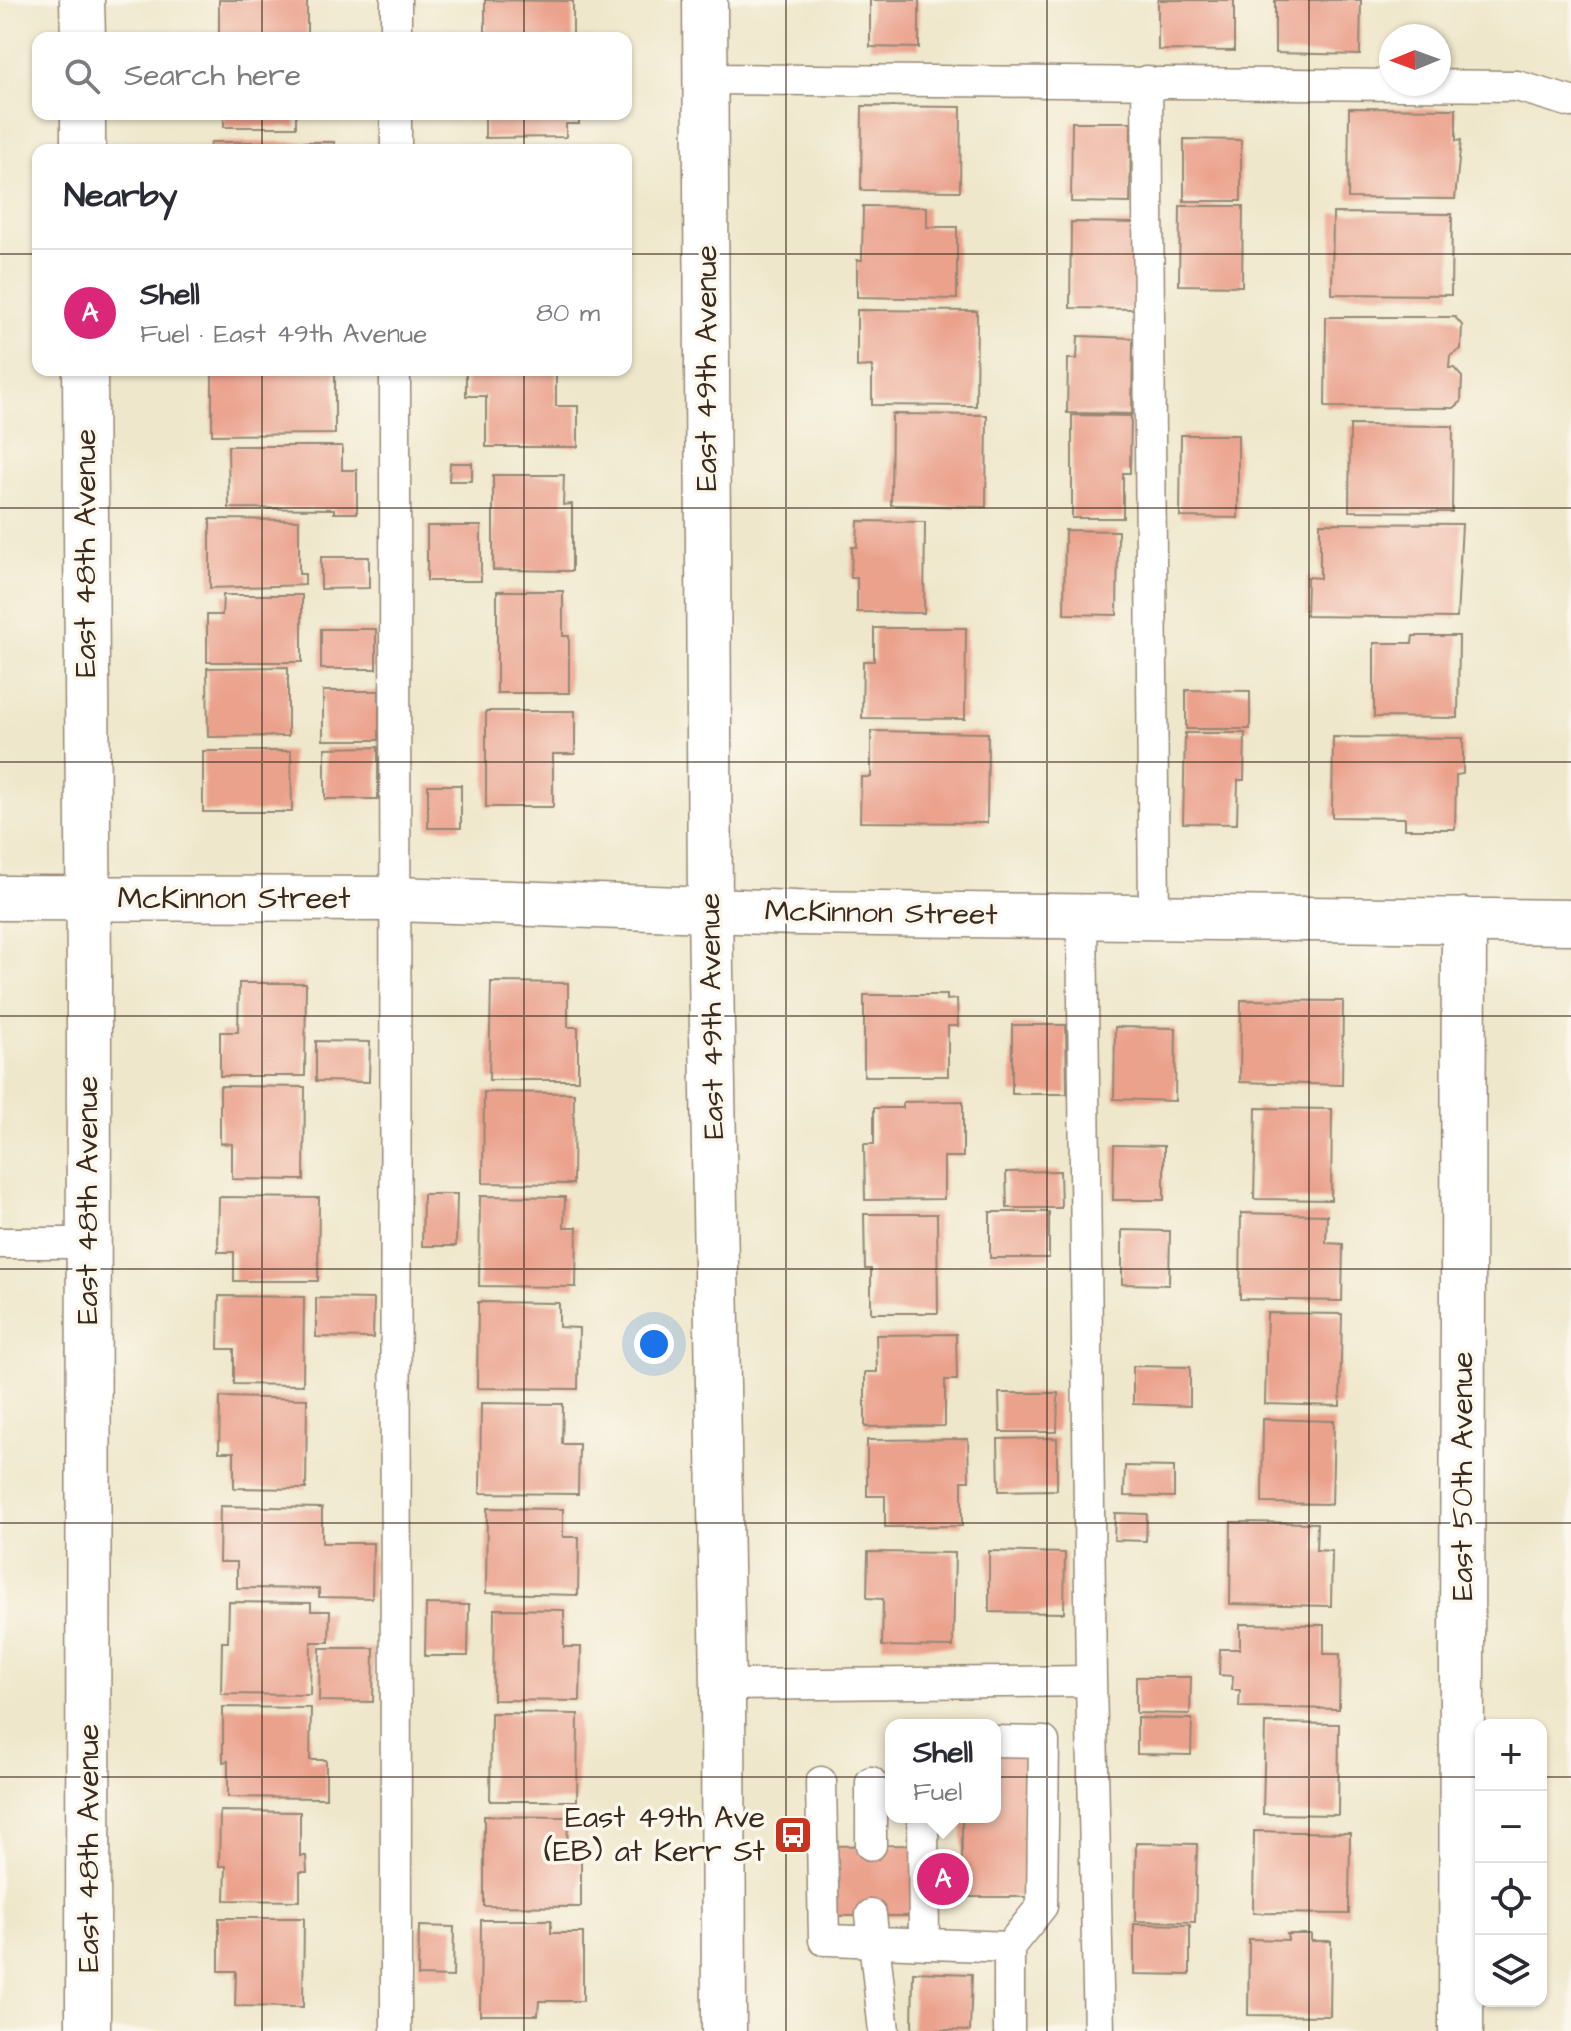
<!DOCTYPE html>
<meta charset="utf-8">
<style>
:root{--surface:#fff;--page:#f7f7f7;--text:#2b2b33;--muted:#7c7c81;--line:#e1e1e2;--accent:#db2777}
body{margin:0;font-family:"Architects Daughter",sans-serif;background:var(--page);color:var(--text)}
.controls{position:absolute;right:24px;bottom:24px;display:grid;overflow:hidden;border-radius:16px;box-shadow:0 2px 6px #0004}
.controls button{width:72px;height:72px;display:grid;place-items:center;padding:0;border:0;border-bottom:2px solid var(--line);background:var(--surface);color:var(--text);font:40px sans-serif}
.compass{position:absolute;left:1379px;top:24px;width:72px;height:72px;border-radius:50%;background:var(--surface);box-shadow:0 2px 6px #0004;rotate:269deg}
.you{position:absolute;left:654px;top:1344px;width:28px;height:28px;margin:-20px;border:6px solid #fff;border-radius:50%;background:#1a73e8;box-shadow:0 0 0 12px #1a73e833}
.badge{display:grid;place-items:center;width:52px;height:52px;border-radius:50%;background:var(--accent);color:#fff;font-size:26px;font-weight:700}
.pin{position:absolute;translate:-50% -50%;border:4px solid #fff;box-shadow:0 2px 8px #0006}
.popup{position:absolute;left:885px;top:1719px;width:116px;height:104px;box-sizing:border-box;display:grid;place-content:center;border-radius:16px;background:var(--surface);filter:drop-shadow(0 2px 6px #0005);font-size:26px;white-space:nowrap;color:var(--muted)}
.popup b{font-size:30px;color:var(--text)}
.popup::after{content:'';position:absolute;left:50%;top:100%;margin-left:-16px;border:16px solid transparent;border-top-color:var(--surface)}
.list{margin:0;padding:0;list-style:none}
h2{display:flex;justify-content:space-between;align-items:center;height:104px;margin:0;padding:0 32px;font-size:34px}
h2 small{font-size:26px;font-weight:400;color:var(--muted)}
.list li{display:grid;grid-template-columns:52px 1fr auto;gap:24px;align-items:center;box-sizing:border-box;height:128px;padding:0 32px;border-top:2px solid var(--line)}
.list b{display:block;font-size:30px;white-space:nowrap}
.list p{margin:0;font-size:26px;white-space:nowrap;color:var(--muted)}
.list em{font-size:26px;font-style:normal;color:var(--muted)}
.icon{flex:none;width:44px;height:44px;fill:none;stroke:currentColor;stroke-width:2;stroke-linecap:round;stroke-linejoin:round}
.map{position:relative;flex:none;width:1571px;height:2031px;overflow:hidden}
.search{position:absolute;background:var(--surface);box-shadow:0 2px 6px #0004;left:32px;top:32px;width:600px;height:88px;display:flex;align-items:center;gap:20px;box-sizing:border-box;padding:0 28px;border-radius:16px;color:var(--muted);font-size:30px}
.panel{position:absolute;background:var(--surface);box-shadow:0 2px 6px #0004;left:32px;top:144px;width:600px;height:232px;border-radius:16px}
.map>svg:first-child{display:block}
.building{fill:#eba28d}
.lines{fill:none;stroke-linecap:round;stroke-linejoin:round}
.service-casing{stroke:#958874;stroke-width:33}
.minor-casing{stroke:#958874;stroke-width:47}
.tertiary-casing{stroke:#958874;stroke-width:47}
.service{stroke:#fff;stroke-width:30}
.minor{stroke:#fff;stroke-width:44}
.tertiary{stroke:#fff;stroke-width:44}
.grid{fill:none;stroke:#3b2a1e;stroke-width:2;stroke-opacity:0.55}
.labels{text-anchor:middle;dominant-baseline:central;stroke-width:7;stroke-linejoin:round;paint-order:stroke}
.street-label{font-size:30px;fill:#3b2a1e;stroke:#fbf7ec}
.poi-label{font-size:30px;fill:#3b2a1e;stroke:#fbf7ec;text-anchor:end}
</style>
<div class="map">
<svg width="1571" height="2031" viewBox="0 0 1571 2031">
<rect width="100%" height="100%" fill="#fbf7ec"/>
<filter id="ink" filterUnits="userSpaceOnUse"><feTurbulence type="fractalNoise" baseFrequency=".0125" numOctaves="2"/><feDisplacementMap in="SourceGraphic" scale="16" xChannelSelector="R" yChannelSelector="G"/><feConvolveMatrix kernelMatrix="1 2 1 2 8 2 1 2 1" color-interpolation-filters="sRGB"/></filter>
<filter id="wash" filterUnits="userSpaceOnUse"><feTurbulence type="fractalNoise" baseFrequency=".006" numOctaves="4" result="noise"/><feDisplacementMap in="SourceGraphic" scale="32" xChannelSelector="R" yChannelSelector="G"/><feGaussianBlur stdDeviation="1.8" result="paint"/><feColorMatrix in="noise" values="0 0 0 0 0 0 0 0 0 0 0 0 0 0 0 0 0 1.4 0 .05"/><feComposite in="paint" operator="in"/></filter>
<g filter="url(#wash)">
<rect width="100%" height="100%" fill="#efe7cb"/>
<g id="blocks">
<!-- building -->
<path class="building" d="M 219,0 L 307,0 L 307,38 L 219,38 Z
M 485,0 L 573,1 L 573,38 L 485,38 Z
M 870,0 L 919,0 L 919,48 L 870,47 Z
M 1158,0 L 1234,0 L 1234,51 L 1158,50 Z
M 1275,0 L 1361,0 L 1360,55 L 1275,53 Z
M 862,106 L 961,107 L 960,191 L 861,190 Z
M 1349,108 L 1456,109 L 1456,141 L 1461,140 L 1455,199 L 1348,198 Z
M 224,114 L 296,114 L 296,127 L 224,127 Z
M 485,114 L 579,114 L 579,124 L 566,124 L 566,137 L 485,138 Z
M 1072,122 L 1131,122 L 1130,203 L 1071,202 Z
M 1184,139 L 1241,140 L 1241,201 L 1184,201 Z
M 211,142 L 334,142 L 334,150 L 210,150 Z
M 863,206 L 927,207 L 927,227 L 957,227 L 957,299 L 857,297 L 857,260 L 862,260 Z
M 1180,206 L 1243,206 L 1242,286 L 1179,285 Z
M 1333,213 L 1452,214 L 1451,295 L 1332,294 Z
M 1071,222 L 1136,223 L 1135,309 L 1070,308 Z
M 857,310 L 977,311 L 976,406 L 872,405 L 872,366 L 857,367 Z
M 1326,317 L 1455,317 L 1462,325 L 1461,349 L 1450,356 L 1449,368 L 1454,368 L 1462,377 L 1461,402 L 1454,408 L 1325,407 Z
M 1078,336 L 1133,338 L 1132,414 L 1067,413 L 1068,359 L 1077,359 Z
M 212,370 L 335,370 L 335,434 L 212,435 Z
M 466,370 L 556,370 L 556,406 L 578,406 L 578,447 L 486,447 L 486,396 L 466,396 Z
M 892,414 L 987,415 L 986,507 L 891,505 Z
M 1072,415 L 1131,416 L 1130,473 L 1123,473 L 1123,518 L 1072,518 Z
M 1350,425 L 1453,426 L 1452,512 L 1349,511 Z
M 1181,435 L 1238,435 L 1238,518 L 1180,517 Z
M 228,446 L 342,446 L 342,470 L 357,470 L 357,513 L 334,513 L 334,509 L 229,508 Z
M 450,463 L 472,463 L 472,481 L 449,481 Z
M 493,475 L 564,475 L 563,505 L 572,504 L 572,571 L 493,570 Z
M 210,519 L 299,520 L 299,574 L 305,574 L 305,585 L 210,588 Z
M 858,521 L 925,522 L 924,613 L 857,612 L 857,578 L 851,578 L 852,547 L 857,547 Z
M 1320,523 L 1462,524 L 1457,618 L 1306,616 L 1307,577 L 1320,578 Z
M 427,526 L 481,526 L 481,581 L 427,581 Z
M 1065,530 L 1118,531 L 1117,615 L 1064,614 Z
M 321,557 L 369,557 L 369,588 L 321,589 Z
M 497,591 L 563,591 L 563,636 L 569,636 L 569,693 L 497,693 Z
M 223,595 L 302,595 L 302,662 L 207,662 L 207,615 L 222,615 Z
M 874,628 L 966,628 L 965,719 L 862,718 L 863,661 L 874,661 Z
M 321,629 L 376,629 L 376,669 L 321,669 Z
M 1413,636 L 1459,636 L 1458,718 L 1374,717 L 1374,643 L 1412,643 Z
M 288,667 L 288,736 L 208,737 L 207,668 Z
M 1186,690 L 1250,691 L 1250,729 L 1186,729 Z
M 323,691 L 379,691 L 379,740 L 323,740 Z
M 486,711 L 575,711 L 575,754 L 553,754 L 553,807 L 486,807 Z
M 871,731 L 988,733 L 987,823 L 860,822 L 861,777 L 871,777 Z
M 1185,733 L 1245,733 L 1244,780 L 1238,780 L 1237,824 L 1183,823 Z
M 1333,737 L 1463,738 L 1463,774 L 1456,775 L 1455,829 L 1405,829 L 1405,818 L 1332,817 Z
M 378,747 L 378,799 L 325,799 L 325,748 Z
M 203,751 L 291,751 L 292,812 L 203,812 Z
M 428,785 L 461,785 L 461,828 L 428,828 Z
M 491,982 L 568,983 L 568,1027 L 578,1027 L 578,1080 L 489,1080 Z
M 239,983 L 306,983 L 305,1076 L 220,1076 L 220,1032 L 238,1032 Z
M 864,995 L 947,995 L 947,1000 L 957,999 L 958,1026 L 948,1026 L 948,1076 L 864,1076 Z
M 1241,1000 L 1343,1001 L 1342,1085 L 1240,1082 Z
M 1012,1025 L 1066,1025 L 1067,1094 L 1012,1094 Z
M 1115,1027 L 1176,1028 L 1175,1101 L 1114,1099 Z
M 316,1041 L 370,1042 L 369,1082 L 316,1081 Z
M 220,1086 L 305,1087 L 304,1180 L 232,1179 L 232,1144 L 220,1143 Z
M 484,1092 L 574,1093 L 573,1184 L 483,1183 Z
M 963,1101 L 963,1157 L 944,1157 L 944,1199 L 865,1200 L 864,1144 L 874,1144 L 874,1108 L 903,1108 L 903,1102 Z
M 1256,1108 L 1332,1109 L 1331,1200 L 1254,1199 Z
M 1114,1145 L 1164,1146 L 1164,1200 L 1113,1200 Z
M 1060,1171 L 1061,1208 L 1007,1208 L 1006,1172 Z
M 423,1194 L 457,1194 L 456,1246 L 422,1246 Z
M 480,1196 L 565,1197 L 564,1227 L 577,1227 L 576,1287 L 479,1286 Z
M 219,1197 L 319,1198 L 318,1281 L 234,1281 L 234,1252 L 218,1252 Z
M 990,1212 L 1049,1212 L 1049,1258 L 990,1258 Z
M 1241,1213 L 1327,1215 L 1326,1243 L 1343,1244 L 1342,1301 L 1240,1299 Z
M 864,1214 L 937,1214 L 938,1313 L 871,1313 L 871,1269 L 865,1269 Z
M 1122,1230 L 1170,1231 L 1169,1285 L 1122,1284 Z
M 219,1296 L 304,1297 L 303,1385 L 234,1384 L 234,1349 L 218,1349 Z
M 316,1298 L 374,1299 L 373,1338 L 316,1337 Z
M 478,1302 L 559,1303 L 559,1327 L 579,1328 L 578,1389 L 477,1388 Z
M 1267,1313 L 1342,1314 L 1340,1406 L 1265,1404 Z
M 956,1334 L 957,1380 L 945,1380 L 945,1426 L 865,1427 L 865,1372 L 877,1372 L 876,1335 Z
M 1133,1366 L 1190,1367 L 1190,1406 L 1133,1404 Z
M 999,1393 L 1058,1393 L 1057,1432 L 1000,1432 Z
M 220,1397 L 307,1399 L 306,1489 L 234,1488 L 234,1452 L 219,1452 Z
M 481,1403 L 563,1404 L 562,1444 L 579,1444 L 578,1494 L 480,1493 Z
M 1263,1419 L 1334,1421 L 1332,1504 L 1262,1503 Z
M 1057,1438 L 1057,1490 L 999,1491 L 998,1439 Z
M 968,1439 L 969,1481 L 962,1481 L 962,1526 L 885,1527 L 885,1496 L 867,1496 L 867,1440 Z
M 1125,1466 L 1174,1467 L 1174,1497 L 1124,1496 Z
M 220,1506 L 322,1508 L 322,1543 L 373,1543 L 372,1598 L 319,1597 L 319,1589 L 237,1588 L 237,1562 L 219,1562 Z
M 487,1508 L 563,1509 L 563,1537 L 579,1537 L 578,1595 L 486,1593 Z
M 1115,1513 L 1147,1514 L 1146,1541 L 1114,1540 Z
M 1231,1522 L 1317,1523 L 1316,1550 L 1332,1551 L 1331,1606 L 1230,1604 Z
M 989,1551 L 1065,1553 L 1064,1613 L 989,1612 Z
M 868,1552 L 955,1553 L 953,1647 L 882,1646 L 883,1599 L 867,1598 Z
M 229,1602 L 311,1603 L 311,1611 L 330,1611 L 329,1642 L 311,1642 L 310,1695 L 221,1694 L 222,1642 L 228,1642 Z
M 426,1604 L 469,1605 L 468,1656 L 425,1656 Z
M 494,1609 L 564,1610 L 564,1647 L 581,1647 L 580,1701 L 493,1700 Z
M 1240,1624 L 1324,1625 L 1324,1654 L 1340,1654 L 1339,1709 L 1239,1707 L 1240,1690 L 1232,1690 L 1233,1676 L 1219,1675 L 1220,1649 L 1240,1649 Z
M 320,1648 L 374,1648 L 373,1702 L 319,1701 Z
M 1136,1677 L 1191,1677 L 1190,1714 L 1136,1713 Z
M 223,1707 L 311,1708 L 310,1760 L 326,1760 L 326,1798 L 228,1797 L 228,1761 L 223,1762 Z
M 491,1713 L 578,1714 L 577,1801 L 490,1801 Z
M 1137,1718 L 1192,1719 L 1191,1755 L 1137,1754 Z
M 1265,1723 L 1339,1724 L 1338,1815 L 1263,1814 Z
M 995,1750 L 1035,1750 L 1035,1897 L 962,1897 L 962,1817 L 995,1817 Z
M 220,1811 L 300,1812 L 300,1856 L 306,1856 L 307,1872 L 300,1872 L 300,1901 L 225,1900 L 226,1866 L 219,1866 Z
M 484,1816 L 568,1817 L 567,1856 L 581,1856 L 581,1907 L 484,1906 Z
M 1254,1831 L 1350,1833 L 1349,1914 L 1253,1913 Z
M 1136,1843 L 1197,1844 L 1195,1922 L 1135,1921 Z
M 916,1845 L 916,1916 L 829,1916 L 828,1846 Z
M 219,1918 L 304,1918 L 303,2007 L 235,2006 L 236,1971 L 219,1971 Z
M 481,1920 L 551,1920 L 551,1933 L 583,1933 L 583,2001 L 539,2001 L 538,2015 L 480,2015 Z
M 1134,1924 L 1190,1925 L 1190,1975 L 1134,1974 Z
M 419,1926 L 454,1927 L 453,1977 L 418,1976 Z
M 1287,1934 L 1311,1934 L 1311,1941 L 1331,1941 L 1330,2016 L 1248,2015 L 1249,1939 L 1288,1940 Z
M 913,1972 L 972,1974 L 970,2031 L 912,2029 Z"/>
</g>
</g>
<g filter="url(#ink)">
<use href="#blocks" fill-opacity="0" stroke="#958874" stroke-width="2"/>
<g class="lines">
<defs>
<path id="service" d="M 396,38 L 396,0
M 706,79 L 1517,86 L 1571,102
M 1147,81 L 1154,915
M 396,150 L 396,114
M 395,370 L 396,2031
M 1082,915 L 1091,1681 L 1099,2031
M 0,1243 L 88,1243
M 723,1685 L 1091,1681
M 995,1741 L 1044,1742 L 1042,1906 L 1009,1947
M 821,1782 L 824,1940
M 871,1782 L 871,1845
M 923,1817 L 924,1944
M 871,1915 L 884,2031
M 829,1940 L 1009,1947 L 1009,2031"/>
<path id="minor" d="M 82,0 L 83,38
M 83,114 L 83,150
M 85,370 L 89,978 L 88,2031
M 0,898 L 395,899 L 796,913 L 1571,922
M 1461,2031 L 1464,920"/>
<path id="tertiary" d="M 705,0 L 710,910 L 723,1685 L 724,2031"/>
</defs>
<!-- service casing -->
<use href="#service" class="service-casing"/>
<!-- minor casing -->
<use href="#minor" class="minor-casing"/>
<!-- tertiary casing -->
<use href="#tertiary" class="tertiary-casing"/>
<!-- service -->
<use href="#service" class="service"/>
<!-- minor -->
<use href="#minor" class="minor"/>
<!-- tertiary -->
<use href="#tertiary" class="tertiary"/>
</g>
</g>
<!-- grid -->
<path class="grid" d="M 262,0 L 262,38M 524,0 L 524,38M 786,0 L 786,2031M 1047,0 L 1047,2031M 1309,0 L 1309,2031M 262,114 L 262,150M 524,114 L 524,150M 0,254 L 38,254M 626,254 L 1571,254M 262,370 L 262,2031M 524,370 L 524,2031M 0,508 L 1571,508M 0,762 L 1571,762M 0,1016 L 1571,1016M 0,1269 L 1571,1269M 0,1523 L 1571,1523M 0,1777 L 1481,1777M 1541,1777 L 1571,1777"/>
<!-- icons -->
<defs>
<symbol id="bus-square" viewBox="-11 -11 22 22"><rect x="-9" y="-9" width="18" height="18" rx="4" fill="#c8321e" stroke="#fbf7ec"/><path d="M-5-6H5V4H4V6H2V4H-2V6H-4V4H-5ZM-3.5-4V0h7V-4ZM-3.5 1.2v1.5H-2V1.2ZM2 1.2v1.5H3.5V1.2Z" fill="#fff"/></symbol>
</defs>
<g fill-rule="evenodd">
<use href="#bus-square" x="771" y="1813" width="44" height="44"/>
</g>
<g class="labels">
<!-- street labels -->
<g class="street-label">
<text transform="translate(707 368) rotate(-90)">East 49th Avenue</text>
<text transform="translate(86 553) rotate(-90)">East 48th Avenue</text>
<text x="234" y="899">McKinnon Street</text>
<text transform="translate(881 913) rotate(1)">McKinnon Street</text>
<text transform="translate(712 1016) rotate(-91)">East 49th Avenue</text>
<text transform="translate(88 1200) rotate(-90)">East 48th Avenue</text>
<text transform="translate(1463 1476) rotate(-90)">East 50th Avenue</text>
<text transform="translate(89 1848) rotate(-90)">East 48th Avenue</text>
</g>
<!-- poi labels -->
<g class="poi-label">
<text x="765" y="1818">East 49th Ave<tspan x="765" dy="34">(EB) at Kerr St</tspan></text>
</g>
</g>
</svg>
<div class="controls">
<button>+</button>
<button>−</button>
<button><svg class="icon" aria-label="locate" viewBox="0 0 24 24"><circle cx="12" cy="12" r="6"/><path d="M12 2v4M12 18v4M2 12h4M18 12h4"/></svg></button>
<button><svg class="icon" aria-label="layers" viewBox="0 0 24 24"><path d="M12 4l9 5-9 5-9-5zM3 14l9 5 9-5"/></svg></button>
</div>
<svg class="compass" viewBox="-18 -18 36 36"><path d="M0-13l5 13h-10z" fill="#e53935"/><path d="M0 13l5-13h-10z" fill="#7c7c81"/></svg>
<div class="you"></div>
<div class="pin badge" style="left:943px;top:1879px">A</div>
<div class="popup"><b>Shell</b>Fuel</div>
<div class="search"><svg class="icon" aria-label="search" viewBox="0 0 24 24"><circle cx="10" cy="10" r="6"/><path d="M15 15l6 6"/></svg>Search here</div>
<section class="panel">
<h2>Nearby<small></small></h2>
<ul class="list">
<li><span class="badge">A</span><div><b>Shell</b><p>Fuel · East 49th Avenue</p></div><em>80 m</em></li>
</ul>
</section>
</div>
